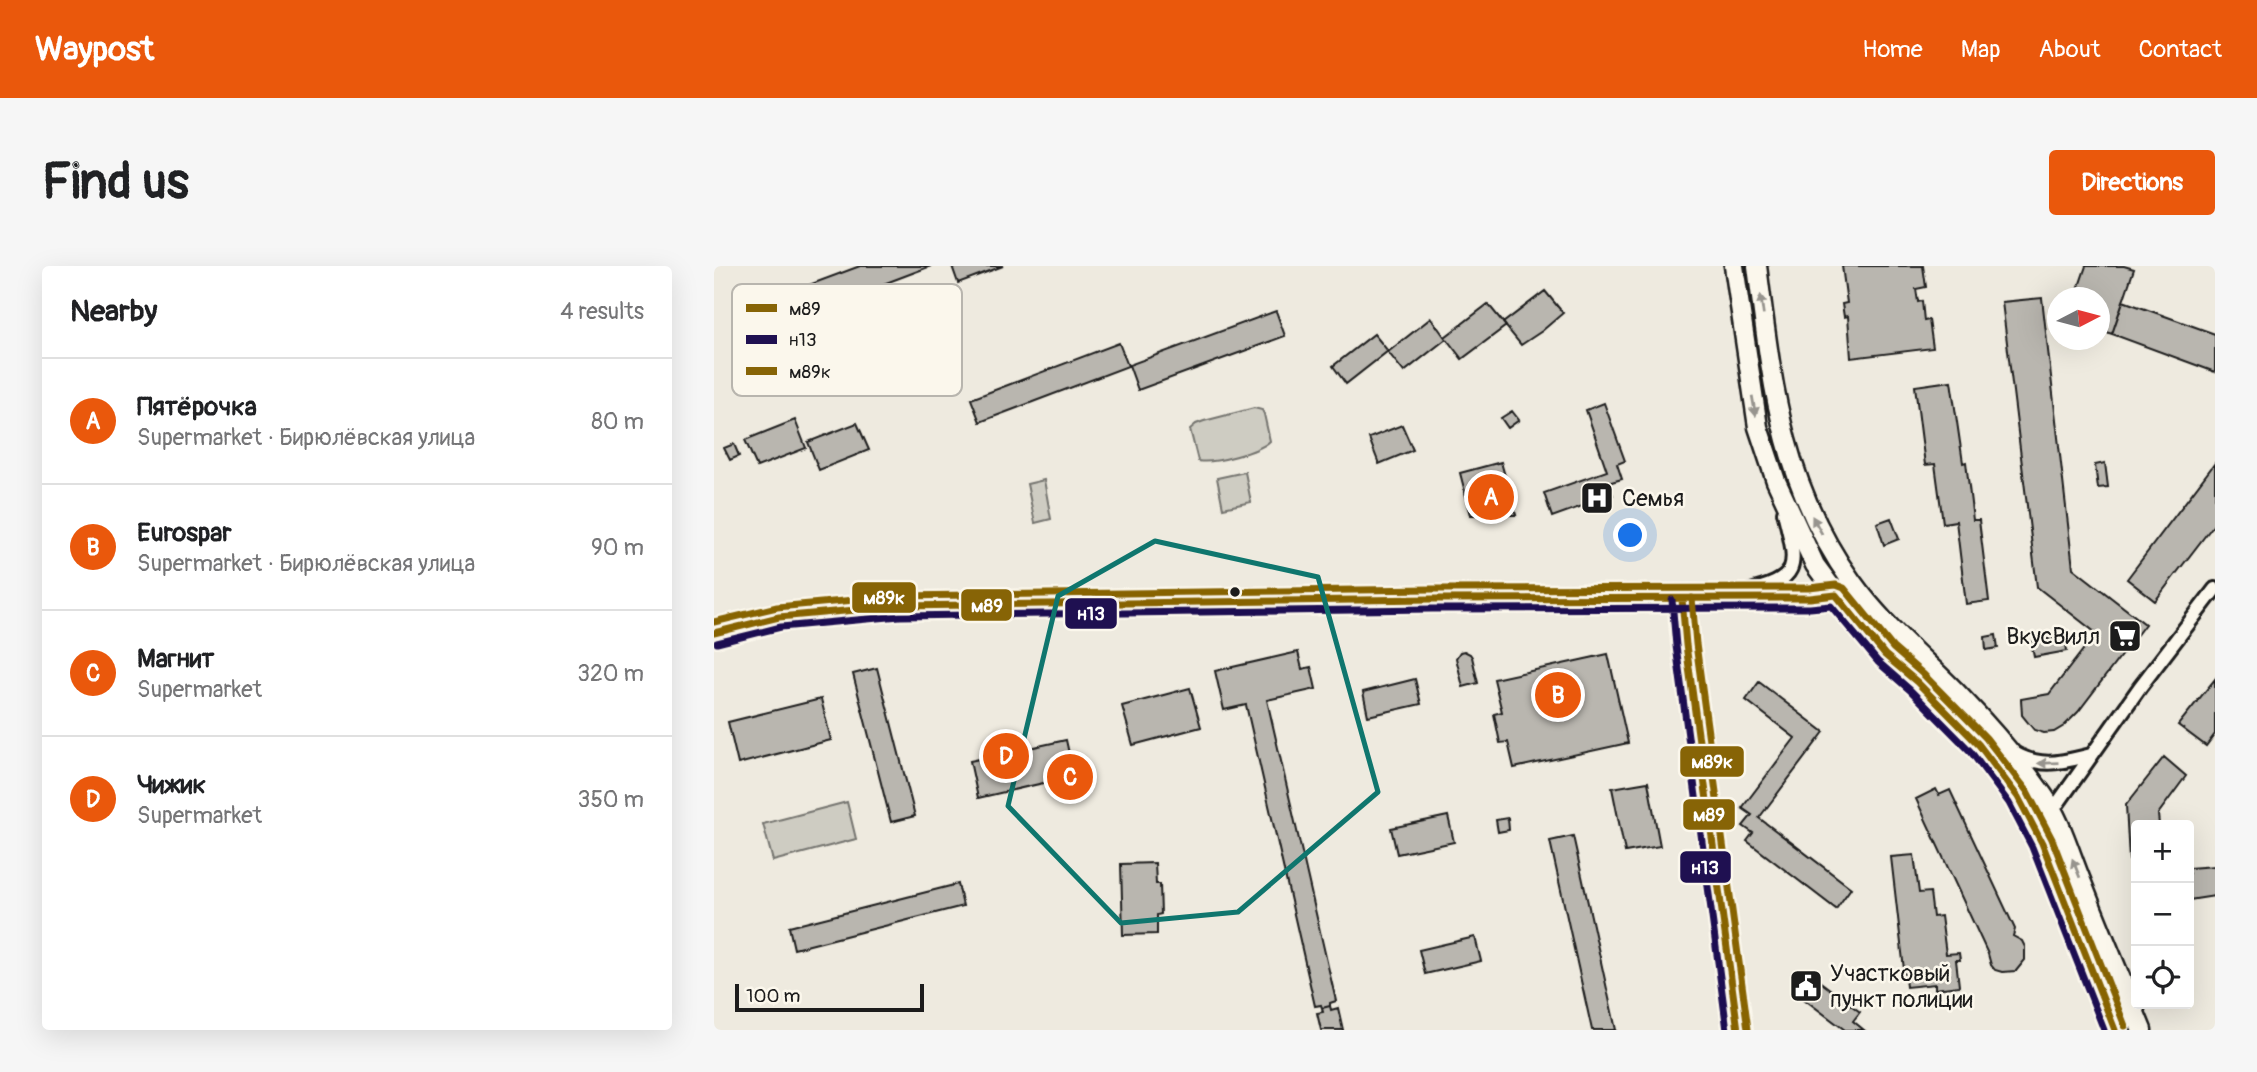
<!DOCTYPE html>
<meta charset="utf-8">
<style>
:root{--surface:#fff;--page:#f6f6f6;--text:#202124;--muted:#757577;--line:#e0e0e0;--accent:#ea580c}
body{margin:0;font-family:Pangolin,sans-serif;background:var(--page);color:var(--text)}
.controls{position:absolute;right:21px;bottom:21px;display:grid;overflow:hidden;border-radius:7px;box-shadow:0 7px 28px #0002}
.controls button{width:63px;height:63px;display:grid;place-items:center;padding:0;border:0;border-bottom:2px solid var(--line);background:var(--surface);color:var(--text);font:35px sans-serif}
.compass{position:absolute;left:1333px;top:21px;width:63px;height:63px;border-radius:50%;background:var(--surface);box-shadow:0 7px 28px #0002;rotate:84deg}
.scale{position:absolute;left:21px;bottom:18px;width:189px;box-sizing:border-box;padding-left:7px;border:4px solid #1c1c1c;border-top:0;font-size:19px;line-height:24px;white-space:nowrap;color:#1c1c1c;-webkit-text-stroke:5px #fbf7ec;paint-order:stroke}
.you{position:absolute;left:917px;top:270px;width:24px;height:24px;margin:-18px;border:5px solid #fff;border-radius:50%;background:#1a73e8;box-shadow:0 0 0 10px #1a73e833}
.badge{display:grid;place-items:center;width:46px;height:46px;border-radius:50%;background:var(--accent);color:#fff;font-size:23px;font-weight:700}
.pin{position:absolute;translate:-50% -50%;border:4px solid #fff;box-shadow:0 2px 7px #0006}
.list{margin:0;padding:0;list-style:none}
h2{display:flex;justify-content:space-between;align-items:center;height:91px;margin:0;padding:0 28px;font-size:30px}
h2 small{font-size:23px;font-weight:400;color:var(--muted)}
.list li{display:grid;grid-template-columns:46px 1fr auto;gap:21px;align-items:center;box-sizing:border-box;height:126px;padding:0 28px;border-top:2px solid var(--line)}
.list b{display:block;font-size:26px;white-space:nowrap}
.list p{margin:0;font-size:23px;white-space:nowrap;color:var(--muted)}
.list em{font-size:23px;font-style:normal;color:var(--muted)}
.icon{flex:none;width:38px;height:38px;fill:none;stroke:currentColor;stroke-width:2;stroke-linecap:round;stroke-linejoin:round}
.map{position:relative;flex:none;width:1501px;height:764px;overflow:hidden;border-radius:7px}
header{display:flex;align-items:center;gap:42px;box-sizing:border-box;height:98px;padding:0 35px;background:var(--accent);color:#fff}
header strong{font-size:33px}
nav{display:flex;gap:38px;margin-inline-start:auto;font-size:24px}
.intro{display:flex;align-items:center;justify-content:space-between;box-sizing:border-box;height:168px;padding:0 42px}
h1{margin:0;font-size:49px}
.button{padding:18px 32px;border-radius:7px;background:var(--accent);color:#fff;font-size:24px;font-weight:700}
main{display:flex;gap:42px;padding:0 42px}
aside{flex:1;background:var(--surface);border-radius:7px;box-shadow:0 7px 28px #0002}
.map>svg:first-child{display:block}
.green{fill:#ceccc2;stroke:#75746f;stroke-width:2}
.building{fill:#b9b6af;stroke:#1c1c1c;stroke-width:2}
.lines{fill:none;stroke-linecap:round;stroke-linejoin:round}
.street-casing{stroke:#1c1c1c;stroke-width:18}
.secondary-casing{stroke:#1c1c1c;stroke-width:23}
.street{stroke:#fbf7ec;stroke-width:12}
.secondary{stroke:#fbf7ec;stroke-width:18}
.bus-1-casing{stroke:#fbf7ec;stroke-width:12}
.bus-2-casing{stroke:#fbf7ec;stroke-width:12}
.bus-3-casing{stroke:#fbf7ec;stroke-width:12}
.bus-1{stroke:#876406;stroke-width:7}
.bus-2{stroke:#1f1051;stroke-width:7}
.bus-3{stroke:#876406;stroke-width:7}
.oneway{fill:#97948e}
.marked{fill:none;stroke:#0f766e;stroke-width:5;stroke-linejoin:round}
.bus-dot{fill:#1c1c1c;stroke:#fbf7ec;stroke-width:2.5}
.labels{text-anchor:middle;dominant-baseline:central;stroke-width:5;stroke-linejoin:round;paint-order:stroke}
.poi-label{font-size:23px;fill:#1c1c1c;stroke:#fbf7ec;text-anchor:start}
.key{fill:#fbf7ec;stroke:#b8b5ae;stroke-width:2}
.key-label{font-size:19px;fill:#1c1c1c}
.line-badge{stroke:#fbf7ec;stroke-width:2.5}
.badge-label{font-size:19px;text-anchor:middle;font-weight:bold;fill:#fff}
</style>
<header>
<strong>Waypost</strong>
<nav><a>Home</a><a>Map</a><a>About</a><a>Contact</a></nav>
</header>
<div class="intro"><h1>Find us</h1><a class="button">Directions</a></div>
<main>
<aside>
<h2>Nearby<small>4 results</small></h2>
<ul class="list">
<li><span class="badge">A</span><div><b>Пятёрочка</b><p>Supermarket · Бирюлёвская улица</p></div><em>80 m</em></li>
<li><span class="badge">B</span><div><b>Eurospar</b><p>Supermarket · Бирюлёвская улица</p></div><em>90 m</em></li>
<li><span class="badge">C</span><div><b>Магнит</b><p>Supermarket</p></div><em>320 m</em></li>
<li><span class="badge">D</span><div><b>Чижик</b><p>Supermarket</p></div><em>350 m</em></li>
</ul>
</aside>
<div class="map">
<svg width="1501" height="764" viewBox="0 0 1501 764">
<rect width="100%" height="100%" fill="#eeeadf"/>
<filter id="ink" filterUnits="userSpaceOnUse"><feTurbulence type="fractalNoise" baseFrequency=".0143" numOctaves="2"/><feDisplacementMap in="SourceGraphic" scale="14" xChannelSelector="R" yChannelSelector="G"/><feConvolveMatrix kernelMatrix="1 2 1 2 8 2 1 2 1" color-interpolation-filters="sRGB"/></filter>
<g filter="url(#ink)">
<!-- green -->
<path class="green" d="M 540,142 L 548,144 L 550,148 L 556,175 C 545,186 500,198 484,195 L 476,163 L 482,158 L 490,155 Z
M 531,206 L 537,236 L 509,242 L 503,212 Z
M 330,214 L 337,253 L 321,257 L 313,218 Z
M 133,536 L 142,573 L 59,595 L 49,558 Z"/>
<!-- building -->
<path class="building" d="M 146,0 L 217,0 L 85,50 L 76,26 Z
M 238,0 L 289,0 L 244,17 Z
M 1128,0 L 1209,0 L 1212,21 L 1202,23 L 1204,36 L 1208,35 L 1210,55 L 1215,54 L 1219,82 L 1137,92 L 1134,50 L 1130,51 L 1128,38 L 1133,37 Z
M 1372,0 L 1410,0 L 1420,3 L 1398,68 L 1386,64 L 1386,32 L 1361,32 Z
M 831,25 L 849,47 L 828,65 L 807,79 L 789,57 Z
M 1328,32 L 1359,302 L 1431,358 L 1364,446 L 1350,460 L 1340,466 L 1330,467 L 1320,464 L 1308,449 L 1307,433 L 1335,428 L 1382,367 L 1323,321 L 1288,36 Z
M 1409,35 L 1501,68 L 1501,106 L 1398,68 Z
M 774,38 L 792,60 L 748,93 L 731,71 Z
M 562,45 L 571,70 L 424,124 L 415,99 Z
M 717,52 L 732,73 L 690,106 L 674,86 Z
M 660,68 L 674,85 L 632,118 L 619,100 Z
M 405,77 L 414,100 L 266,156 L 257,133 Z
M 1237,115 L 1249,197 L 1252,196 L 1259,254 L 1265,254 L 1275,335 L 1252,338 L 1242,255 L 1229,257 L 1221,198 L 1211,199 L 1201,120 Z
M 890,137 L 911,195 L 903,198 L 908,213 L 894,217 L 899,229 L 838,251 L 830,227 L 893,205 L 872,144 Z
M 798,145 L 805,154 L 794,162 L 787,152 Z
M 81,154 L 92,182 L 43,201 L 31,174 Z
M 143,157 L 155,184 L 105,204 L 94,176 Z
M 688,159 L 699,184 L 665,198 L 655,172 Z
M 20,178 L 25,190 L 16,194 L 10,182 Z
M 787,196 L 802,249 L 757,249 L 746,207 Z
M 1391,197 L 1394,221 L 1384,222 L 1381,199 Z
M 1501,197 L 1501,257 L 1441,335 L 1413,313 Z
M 1177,252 L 1185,273 L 1170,279 L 1163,257 Z
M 1282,369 L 1284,382 L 1272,384 L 1271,371 Z
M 1351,370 L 1353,385 L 1320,391 L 1317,376 Z
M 750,385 L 756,388 L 758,391 L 764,417 L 749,421 L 742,392 L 746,386 Z
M 584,386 L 588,403 L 597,401 L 602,423 L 553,434 L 622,735 L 616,737 L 616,740 L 608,742 L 607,739 L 601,740 L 532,439 L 510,444 L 501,405 Z
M 894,388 L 914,477 L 800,502 L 794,476 L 786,477 L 780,448 L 788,446 L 780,413 Z
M 163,402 L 201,550 L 177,556 L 139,408 Z
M 701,413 L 707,438 L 654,450 L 649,426 Z
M 1501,413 L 1501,468 L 1492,480 L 1464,459 Z
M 1045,416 L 1110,466 L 1045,552 L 1137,622 L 1122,643 L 1033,575 L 1039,567 L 1029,560 L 1038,549 L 1028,542 L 1081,472 L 1032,434 Z
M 476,422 L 487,461 L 419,479 L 408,440 Z
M 107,433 L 117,474 L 24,498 L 14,456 Z
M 352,474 L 360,510 L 264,532 L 256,495 Z
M 1450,491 L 1472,510 L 1444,548 L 1445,559 L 1422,559 L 1422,599 L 1415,594 L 1412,539 Z
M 934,516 L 946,580 L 911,586 L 898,522 Z
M 1222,523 L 1225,529 L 1236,524 L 1301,663 L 1299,670 L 1308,675 L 1311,681 L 1311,694 L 1302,705 L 1288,706 L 1281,704 L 1277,699 L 1274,688 L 1202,533 Z
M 734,550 L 740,576 L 683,588 L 677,562 Z
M 794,552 L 795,564 L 784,566 L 782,554 Z
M 859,570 L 878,655 L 902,764 L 878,764 L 836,575 Z
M 1200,589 L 1205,627 L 1216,626 L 1219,651 L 1227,650 L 1232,688 L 1245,687 L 1246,694 L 1242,694 L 1245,720 L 1221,723 L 1221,718 L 1192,721 L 1177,591 Z
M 441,597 L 442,618 L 446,618 L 447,648 L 443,649 L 443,668 L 409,669 L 407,598 Z
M 1501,600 L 1501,630 L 1475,634 L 1475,602 Z
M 244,618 L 249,640 L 80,683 L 75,661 Z
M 761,671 L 767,695 L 711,708 L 705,684 Z
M 1096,708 L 1146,746 L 1139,755 L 1150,764 L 1131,764 L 1082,727 Z
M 616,740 L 617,744 L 624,742 L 629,764 L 607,764 L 603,747 L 609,746 L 608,742 Z"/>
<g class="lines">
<defs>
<path id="street" d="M 1028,327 C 1088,313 1084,302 1070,246
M 1300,487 C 1328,503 1348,496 1377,489
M 1314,547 L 1344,537 L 1426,421 L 1501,323"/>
<path id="secondary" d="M 1020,0 L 1044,161 L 1062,215 L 1101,299 L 1146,360 L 1171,389 L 1203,416 L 1265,479 L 1304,531 L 1328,577 L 1401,764
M 1043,0 C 1058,116 1067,217 1138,316 C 1168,358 1208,391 1244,428 C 1274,459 1304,494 1329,529 C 1347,554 1356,588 1368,617 C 1387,666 1408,715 1428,764
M 968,333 L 972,379 L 1024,764
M 0,367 L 65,351 L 185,340 L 718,333 L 1096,332 L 1122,329 L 1138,317"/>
</defs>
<!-- street casing -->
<use href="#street" class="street-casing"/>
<!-- secondary casing -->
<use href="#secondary" class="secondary-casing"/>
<!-- street -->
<use href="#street" class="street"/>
<!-- secondary -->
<use href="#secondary" class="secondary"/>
<defs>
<path id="bus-1" d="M 968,333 L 972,379 L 1024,764
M 0,367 L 65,351 L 185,340 L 718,333 L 1096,332 L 1122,329 L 1171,389 L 1203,416 L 1265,479 L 1304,531 L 1328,577 L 1401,764"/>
<path id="bus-2" d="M 958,334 L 962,380 L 1013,764
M 3,377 L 67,361 L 186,350 L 718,343 L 1096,342 L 1117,340 L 1164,396 L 1196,424 L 1257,486 L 1295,537 L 1318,581 L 1390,764"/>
<path id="bus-3" d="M 978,332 L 982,378 L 1034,763
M 0,356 L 63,341 L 185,330 L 718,323 L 1095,322 L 1122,319 L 1130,322 L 1179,382 L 1210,409 L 1272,472 L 1313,525 L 1338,573 L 1411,760"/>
</defs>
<!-- bus-1 casing -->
<use href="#bus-1" class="bus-1-casing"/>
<!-- bus-2 casing -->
<use href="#bus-2" class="bus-2-casing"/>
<!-- bus-3 casing -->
<use href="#bus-3" class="bus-3-casing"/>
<!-- bus-1 -->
<use href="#bus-1" class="bus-1"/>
<!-- bus-2 -->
<use href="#bus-2" class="bus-2"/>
<!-- bus-3 -->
<use href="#bus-3" class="bus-3"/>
</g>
<!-- one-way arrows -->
<defs><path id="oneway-solid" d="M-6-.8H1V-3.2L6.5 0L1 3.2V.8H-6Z" transform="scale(1.75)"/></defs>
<g class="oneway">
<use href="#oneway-solid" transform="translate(1048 39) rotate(-98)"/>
<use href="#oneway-solid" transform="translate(1040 140) rotate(80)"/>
<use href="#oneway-solid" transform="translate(1103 259) rotate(-119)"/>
<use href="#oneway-solid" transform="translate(1334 497) rotate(178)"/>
<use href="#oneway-solid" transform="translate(1362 602) rotate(-112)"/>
</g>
</g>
<!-- marked area -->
<path class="marked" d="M 441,275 L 604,311 L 664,526 L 524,646 L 407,657 L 294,540 L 344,330 Z"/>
<!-- icons -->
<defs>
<symbol id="hospital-square" viewBox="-11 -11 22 22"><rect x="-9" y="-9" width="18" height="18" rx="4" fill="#1c1c1c" stroke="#fbf7ec"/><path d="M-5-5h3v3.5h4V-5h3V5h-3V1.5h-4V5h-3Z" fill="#fff"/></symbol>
<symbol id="supermarket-square" viewBox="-11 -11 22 22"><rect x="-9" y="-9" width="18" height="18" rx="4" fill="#1c1c1c" stroke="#fbf7ec"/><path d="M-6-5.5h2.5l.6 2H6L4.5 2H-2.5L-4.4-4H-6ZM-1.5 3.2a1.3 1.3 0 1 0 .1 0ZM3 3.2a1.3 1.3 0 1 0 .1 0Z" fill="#fff"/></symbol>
<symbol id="civic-square" viewBox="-11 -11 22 22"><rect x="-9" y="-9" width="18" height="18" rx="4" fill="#1c1c1c" stroke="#fbf7ec"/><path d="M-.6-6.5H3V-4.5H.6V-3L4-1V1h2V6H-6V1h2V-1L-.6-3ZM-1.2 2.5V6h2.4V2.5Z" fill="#fff"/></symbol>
</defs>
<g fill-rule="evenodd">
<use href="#hospital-square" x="864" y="213" width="38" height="38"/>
<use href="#supermarket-square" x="1392" y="351" width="38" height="38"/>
<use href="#civic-square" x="1073" y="701" width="38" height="38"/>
</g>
<!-- markers -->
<circle class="bus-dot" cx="521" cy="326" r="6"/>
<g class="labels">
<!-- poi labels -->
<g class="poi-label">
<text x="908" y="232">Семья</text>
<text x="1386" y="370" text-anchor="end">ВкусВилл</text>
<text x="1116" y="707">Участковый<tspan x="1116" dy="26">пункт полиции</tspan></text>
</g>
</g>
<!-- legend -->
<rect x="18" y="18" width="230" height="112" rx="10" class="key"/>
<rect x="32" y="38" width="31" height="8" fill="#876406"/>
<rect x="32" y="69" width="31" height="9" fill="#1f1051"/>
<rect x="32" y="101" width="31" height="8" fill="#876406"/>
<g class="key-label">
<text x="75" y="49">м89</text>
<text x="75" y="80">н13</text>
<text x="75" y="112">м89к</text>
</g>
<g class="line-badge">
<rect x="137" y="315" width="66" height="33" rx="7" fill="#876406"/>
<rect x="246" y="322" width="53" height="34" rx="7" fill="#876406"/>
<rect x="350" y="331" width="54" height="33" rx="7" fill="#1f1051"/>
<rect x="965" y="479" width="66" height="33" rx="7" fill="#876406"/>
<rect x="968" y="532" width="54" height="33" rx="7" fill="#876406"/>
<rect x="965" y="584" width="53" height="34" rx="7" fill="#1f1051"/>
</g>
<g class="badge-label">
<text x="170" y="338">м89к</text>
<text x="273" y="346">м89</text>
<text x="377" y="354">н13</text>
<text x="998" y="502">м89к</text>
<text x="995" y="555">м89</text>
<text x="991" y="608">н13</text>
</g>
</svg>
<div class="controls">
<button>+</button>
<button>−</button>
<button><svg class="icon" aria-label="locate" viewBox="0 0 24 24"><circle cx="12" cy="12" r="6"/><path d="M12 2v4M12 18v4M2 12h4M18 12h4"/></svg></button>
</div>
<svg class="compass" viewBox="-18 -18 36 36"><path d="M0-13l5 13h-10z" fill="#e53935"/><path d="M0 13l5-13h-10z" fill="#757577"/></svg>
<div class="scale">100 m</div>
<div class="you"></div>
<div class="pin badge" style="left:777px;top:231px">A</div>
<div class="pin badge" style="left:844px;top:429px">B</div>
<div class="pin badge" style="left:356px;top:511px">C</div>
<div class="pin badge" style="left:292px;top:490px">D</div>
</div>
</main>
